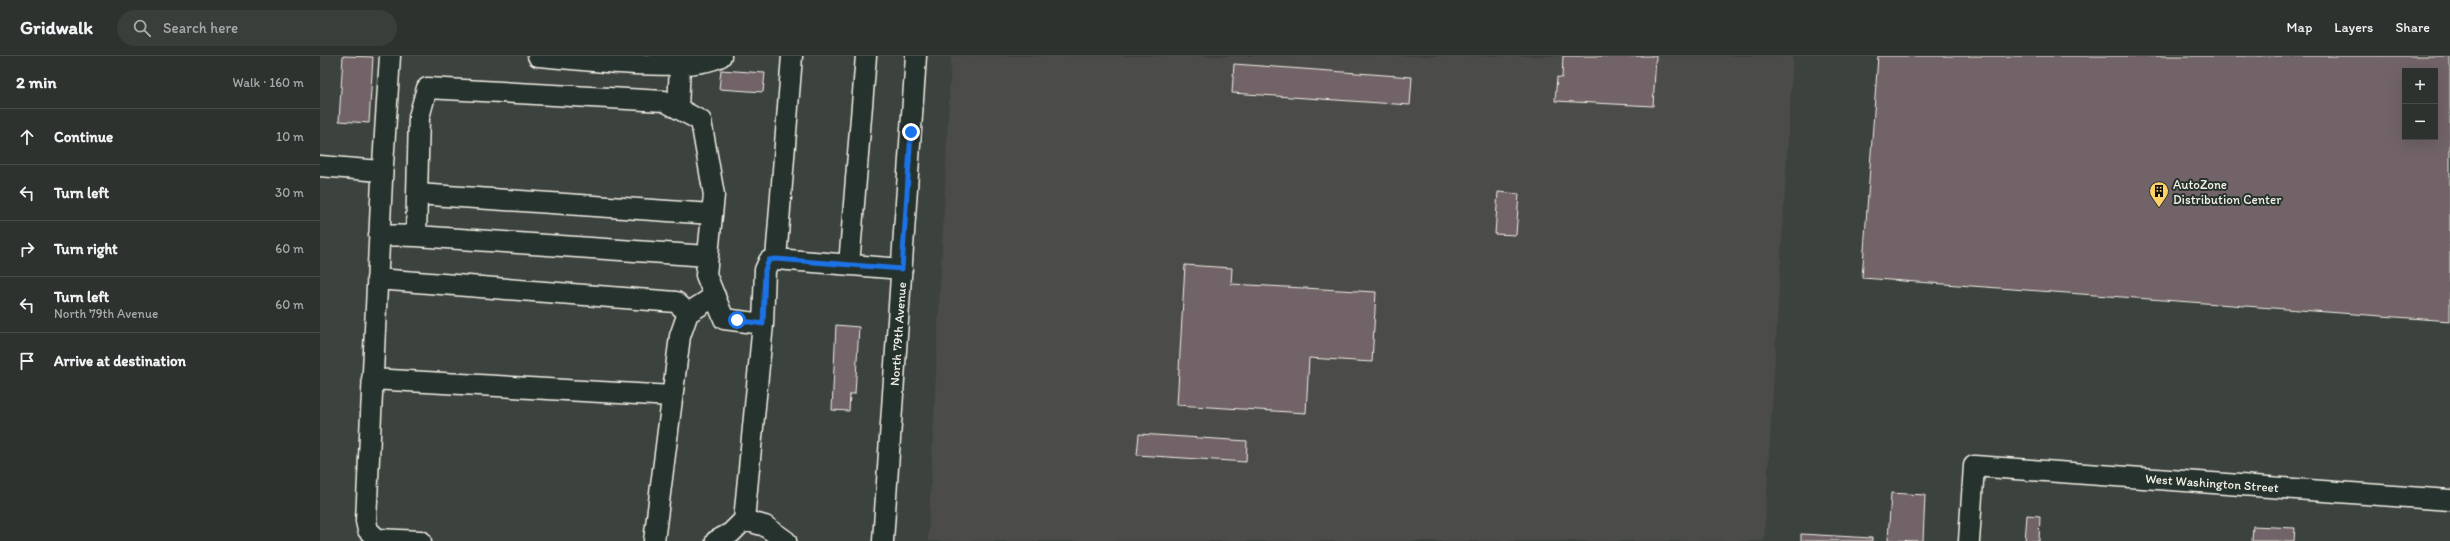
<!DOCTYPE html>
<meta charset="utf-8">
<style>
:root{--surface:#2d322e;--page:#393e3a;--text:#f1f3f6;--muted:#a7aaaa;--line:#484d4a}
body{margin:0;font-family:Itim,sans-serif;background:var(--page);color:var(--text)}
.controls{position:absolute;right:12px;top:12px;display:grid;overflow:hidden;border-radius:0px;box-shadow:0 4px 16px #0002}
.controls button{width:36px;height:36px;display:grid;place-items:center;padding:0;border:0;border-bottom:1px solid var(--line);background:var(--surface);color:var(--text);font:20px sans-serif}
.stop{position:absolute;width:12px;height:12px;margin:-9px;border:3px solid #1a73e8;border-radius:50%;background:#fff}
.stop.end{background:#1a73e8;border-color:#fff;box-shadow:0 1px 4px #0008}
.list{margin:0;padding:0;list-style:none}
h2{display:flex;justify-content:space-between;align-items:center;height:52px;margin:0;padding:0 16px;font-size:17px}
h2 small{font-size:13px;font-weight:400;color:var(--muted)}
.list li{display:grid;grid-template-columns:26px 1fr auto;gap:12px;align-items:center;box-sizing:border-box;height:56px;padding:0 16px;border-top:1px solid var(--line)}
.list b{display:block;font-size:15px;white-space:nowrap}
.list p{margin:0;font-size:13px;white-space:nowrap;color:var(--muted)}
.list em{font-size:13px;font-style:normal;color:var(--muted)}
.icon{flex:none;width:22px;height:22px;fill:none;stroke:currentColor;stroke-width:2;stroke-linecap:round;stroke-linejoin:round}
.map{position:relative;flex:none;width:2130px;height:485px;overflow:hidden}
header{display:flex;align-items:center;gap:24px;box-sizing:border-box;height:56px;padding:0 20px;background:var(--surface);border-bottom:1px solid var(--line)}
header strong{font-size:19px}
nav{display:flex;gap:22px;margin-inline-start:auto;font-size:14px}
.search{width:280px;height:36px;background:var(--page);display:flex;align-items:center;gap:10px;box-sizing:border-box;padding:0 14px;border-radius:22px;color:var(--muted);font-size:15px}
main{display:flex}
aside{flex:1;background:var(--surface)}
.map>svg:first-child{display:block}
.built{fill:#4c4c4a}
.building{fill:#716467;stroke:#f4f1e8;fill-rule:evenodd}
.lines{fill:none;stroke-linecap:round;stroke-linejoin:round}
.minor-casing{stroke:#f4f1e8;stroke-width:23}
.minor{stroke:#26332d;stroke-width:20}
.route{stroke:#1a73e8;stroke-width:5}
.labels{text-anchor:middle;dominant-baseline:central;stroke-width:4;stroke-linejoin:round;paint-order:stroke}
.poi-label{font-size:13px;fill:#f4f1e8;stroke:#26332d;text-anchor:start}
.street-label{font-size:13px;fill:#f4f1e8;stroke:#26332d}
</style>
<header>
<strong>Gridwalk</strong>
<div class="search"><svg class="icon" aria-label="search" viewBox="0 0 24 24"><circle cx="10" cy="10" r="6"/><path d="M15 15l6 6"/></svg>Search here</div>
<nav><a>Map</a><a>Layers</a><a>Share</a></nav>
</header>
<main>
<aside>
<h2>2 min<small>Walk · 160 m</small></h2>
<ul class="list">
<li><svg class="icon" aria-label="ahead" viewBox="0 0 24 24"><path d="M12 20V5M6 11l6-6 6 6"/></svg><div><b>Continue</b></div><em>10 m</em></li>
<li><svg class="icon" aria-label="left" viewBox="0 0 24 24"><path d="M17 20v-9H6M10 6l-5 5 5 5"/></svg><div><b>Turn left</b></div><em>30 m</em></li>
<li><svg class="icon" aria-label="right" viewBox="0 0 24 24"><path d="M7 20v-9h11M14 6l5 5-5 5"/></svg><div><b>Turn right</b></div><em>60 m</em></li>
<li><svg class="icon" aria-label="left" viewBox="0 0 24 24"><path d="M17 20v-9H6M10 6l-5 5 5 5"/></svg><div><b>Turn left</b><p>North 79th Avenue</p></div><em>60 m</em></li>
<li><svg class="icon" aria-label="arrive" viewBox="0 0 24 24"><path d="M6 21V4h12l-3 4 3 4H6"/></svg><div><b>Arrive at destination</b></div></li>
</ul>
</aside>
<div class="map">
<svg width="2130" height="485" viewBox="0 0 2130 485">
<rect width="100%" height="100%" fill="#3c423e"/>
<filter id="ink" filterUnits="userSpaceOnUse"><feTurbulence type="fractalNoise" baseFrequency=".025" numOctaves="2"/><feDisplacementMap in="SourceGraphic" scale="8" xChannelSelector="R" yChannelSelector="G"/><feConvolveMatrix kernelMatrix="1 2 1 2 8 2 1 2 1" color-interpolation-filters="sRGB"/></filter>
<g filter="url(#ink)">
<!-- built -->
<path class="built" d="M 631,0 L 1473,0 L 1444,485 L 608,485 Z"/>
<!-- building -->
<path class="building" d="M 23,0 L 53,1 L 49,67 L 19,65 Z
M 1243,0 L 1336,0 L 1333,50 L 1235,45 L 1237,21 L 1242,22 Z
M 1558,0 L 2130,0 L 2130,265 L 1542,222 ZM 2085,15 L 2115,15 L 2115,81 L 2085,81 Z
M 914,8 L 1092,21 L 1090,49 L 912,37 Z
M 401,14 L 445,17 L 443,36 L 399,33 Z
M 1178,136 L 1199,138 L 1196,179 L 1175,178 Z
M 865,209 L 912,212 L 911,228 L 1056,236 L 1052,306 L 989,302 L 986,357 L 857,349 Z
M 516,269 L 539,271 L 535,338 L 530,338 L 529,355 L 512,354 Z
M 819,378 L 927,385 L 926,406 L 817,399 Z
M 1571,437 L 1605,439 L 1603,485 L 1568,484 Z
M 1707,459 L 1720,460 L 1719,485 L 1705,485 Z
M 1933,470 L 1975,472 L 1974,485 L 1932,485 Z
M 1481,478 L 1552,482 L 1552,485 L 1481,485 Z"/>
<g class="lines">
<defs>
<path id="minor" d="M 218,0 C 258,3 370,18 401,0
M 358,52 L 360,9
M 0,110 L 60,115 L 62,124 L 46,465 L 48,474 L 57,483 L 101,485
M 62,124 L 70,0
M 97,138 L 392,158
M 59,179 L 96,180 L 99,61 L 107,32 L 344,45 L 381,65 L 394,139 L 386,219 L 404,263 L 443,268
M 96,180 L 388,200
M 456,203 L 472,0
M 529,209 L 546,0
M 57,223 L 356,246 L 368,257
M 52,323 L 352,340
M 424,464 L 445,470 L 466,485
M 334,485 L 360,280 L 368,257 L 395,240
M 396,485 L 411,477 L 424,464 L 443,268 L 445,214 L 449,205 L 456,203 L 582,213
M 563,485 L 596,0
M 1649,485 L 1654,410 L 2130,444"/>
</defs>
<!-- minor casing -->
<use href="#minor" class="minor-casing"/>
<!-- minor -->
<use href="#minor" class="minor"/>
</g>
</g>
<g class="lines" filter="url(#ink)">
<!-- route -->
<path class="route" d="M 417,264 L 443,268 L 445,214 L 449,204 L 456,203 L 582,213 L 591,76"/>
</g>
<!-- icons -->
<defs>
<symbol id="building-pin" viewBox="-11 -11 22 30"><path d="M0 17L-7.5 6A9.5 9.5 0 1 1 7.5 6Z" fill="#ffd166" stroke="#26332d"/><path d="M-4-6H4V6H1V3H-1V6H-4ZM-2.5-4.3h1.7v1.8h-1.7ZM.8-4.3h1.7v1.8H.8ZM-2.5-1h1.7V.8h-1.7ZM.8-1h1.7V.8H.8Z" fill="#111"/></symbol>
</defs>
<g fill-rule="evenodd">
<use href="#building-pin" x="1828" y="124" width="22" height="30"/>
</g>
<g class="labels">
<!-- poi labels -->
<g class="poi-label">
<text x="1853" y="128">AutoZone<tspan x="1853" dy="15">Distribution Center</tspan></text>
</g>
<!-- street labels -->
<g class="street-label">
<text transform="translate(578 278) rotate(-86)">North 79th Avenue</text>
<text transform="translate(1892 427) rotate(4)">West Washington Street</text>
</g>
</g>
</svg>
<div class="controls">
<button>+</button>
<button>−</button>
</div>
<div class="stop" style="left:417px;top:264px"></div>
<div class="stop end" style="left:591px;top:76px"></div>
</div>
</main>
